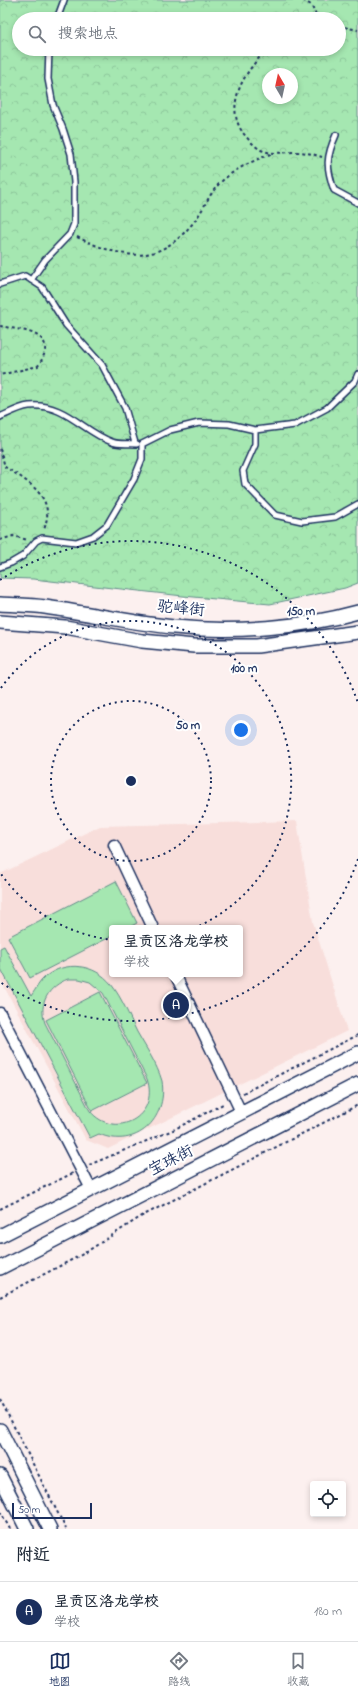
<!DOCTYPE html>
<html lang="zh">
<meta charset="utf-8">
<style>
:root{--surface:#fff;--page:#f6f6f7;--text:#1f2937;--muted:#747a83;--line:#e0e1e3;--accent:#1b2f5e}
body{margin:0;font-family:"Indie Flower","LXGW WenKai TC",sans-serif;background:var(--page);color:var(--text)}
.controls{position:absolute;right:12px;bottom:12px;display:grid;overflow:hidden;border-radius:4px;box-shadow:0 2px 6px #0003}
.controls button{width:36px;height:36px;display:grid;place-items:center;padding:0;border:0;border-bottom:1px solid var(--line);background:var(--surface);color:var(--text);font:20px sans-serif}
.compass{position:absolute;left:262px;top:68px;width:36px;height:36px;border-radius:50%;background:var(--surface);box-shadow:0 2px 6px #0003;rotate:351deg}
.scale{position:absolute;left:12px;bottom:10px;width:80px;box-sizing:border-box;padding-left:4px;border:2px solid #1b2f5e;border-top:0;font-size:11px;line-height:14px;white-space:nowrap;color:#1b2f5e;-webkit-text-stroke:3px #fff;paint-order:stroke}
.you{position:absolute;left:241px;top:730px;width:14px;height:14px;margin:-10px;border:3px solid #fff;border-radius:50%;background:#1a73e8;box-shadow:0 0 0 6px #1a73e833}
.badge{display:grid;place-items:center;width:26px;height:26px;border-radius:50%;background:var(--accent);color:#fff;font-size:13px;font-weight:700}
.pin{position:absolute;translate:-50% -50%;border:2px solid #fff;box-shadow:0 1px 4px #0006}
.popup{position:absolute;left:109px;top:925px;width:134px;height:52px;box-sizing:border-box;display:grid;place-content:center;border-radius:4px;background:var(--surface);filter:drop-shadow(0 1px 3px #0005);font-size:13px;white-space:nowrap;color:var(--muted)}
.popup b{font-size:15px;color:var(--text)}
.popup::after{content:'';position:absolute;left:50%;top:100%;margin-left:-8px;border:8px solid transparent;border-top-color:var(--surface)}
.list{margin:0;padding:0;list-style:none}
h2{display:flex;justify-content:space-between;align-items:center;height:52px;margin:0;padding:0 16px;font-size:17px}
h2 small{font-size:13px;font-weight:400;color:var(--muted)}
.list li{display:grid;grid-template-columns:26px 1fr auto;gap:12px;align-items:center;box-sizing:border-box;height:60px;padding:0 16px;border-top:1px solid var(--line)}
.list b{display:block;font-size:15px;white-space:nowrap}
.list p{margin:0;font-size:13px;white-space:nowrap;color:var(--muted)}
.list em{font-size:13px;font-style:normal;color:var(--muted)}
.icon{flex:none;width:22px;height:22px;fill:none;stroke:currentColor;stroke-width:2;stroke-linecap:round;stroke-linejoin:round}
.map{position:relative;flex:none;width:358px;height:1529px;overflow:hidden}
.search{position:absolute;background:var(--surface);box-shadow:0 2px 6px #0003;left:12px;right:12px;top:12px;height:44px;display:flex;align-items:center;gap:10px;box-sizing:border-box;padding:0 14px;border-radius:22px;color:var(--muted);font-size:15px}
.sheet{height:112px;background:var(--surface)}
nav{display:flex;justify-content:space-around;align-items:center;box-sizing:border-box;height:56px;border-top:1px solid var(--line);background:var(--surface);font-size:11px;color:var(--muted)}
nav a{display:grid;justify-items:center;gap:2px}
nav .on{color:var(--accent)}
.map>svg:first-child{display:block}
.built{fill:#f8dedb;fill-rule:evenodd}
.park{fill:url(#park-crowns);stroke:#608b88;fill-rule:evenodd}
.garden{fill:#a5e7b1;stroke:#608b88;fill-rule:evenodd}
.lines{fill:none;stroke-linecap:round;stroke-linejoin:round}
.lane-casing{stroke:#1b2f5e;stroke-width:8}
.street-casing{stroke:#1b2f5e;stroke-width:13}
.secondary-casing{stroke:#1b2f5e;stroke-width:16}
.path{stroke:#1b2f5e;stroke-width:2;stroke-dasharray:3 3;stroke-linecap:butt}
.lane{stroke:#fff;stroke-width:5}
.street{stroke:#fff;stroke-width:10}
.secondary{stroke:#fff;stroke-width:13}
.ring{fill:none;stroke:#1b2f5e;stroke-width:2;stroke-dasharray:2 4}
.labels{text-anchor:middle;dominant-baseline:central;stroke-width:4;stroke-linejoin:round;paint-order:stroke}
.street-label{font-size:16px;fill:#1b2f5e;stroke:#fff}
.centre{fill:#1b2f5e;stroke:#fff;stroke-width:2}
.ring-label{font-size:12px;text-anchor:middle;font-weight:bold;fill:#1b2f5e;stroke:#fff;stroke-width:4;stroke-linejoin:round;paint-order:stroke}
</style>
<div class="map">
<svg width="358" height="1529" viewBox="0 0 358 1529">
<defs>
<pattern id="park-crowns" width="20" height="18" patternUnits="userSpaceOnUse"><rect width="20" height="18" fill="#a5e7b1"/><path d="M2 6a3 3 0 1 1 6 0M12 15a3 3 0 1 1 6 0" fill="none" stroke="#8dc69b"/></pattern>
</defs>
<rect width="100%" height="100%" fill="#fcf0ef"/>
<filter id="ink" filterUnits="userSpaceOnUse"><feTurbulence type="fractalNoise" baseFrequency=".025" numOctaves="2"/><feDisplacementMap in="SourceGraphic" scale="8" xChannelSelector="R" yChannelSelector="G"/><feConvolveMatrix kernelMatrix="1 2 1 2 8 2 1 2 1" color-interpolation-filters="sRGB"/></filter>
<g filter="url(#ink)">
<!-- built -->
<path class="built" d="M 297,821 L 313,922 L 347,1031 L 108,1149 L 86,1140 L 0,979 L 0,874 L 100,826 ZM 112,928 L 240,928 L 240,974 L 112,974 Z"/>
<!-- park -->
<path class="park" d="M 0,0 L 358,0 L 358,583 L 345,588 L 270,604 L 183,596 L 33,579 L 0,578 ZM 19,19 L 339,19 L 339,49 L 19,49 ZM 268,74 L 292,74 L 292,98 L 268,98 Z"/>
<!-- garden -->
<path class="garden" d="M 116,881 L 137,923 L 128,928 L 112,928 L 112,936 L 30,978 L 8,937 Z
M 4,946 L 31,996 C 36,989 39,982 45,977 C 65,960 95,964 111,984 C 122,998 129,1016 137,1032 C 146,1048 157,1064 162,1081 C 168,1119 136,1150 99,1134 L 90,1138 L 0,967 L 0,948 ZM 68,979 L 79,979 L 90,982 L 103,993 L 147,1079 C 160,1116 115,1141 90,1111 L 45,1023 C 38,1003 49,986 68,979 Z
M 100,992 L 147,1083 L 92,1111 L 46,1020 Z"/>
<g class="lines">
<defs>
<path id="lane" d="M 57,19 L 64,0
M 336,135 C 326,157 326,167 334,190 L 358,203
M 31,280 L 45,260 L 70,234 L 74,224 L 74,182 L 71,154 L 63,129 L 53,105 L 48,79 L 49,49
M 0,284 L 25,276 L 42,287 L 66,325 L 102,365 L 125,408 L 135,443
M 0,417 C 9,413 20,407 29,406 C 65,403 82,431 112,442 C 119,445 130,443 137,444
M 255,430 L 255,444 L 243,471 L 245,484 L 275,515 L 302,521 L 335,517 L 358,504
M 0,567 L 11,563 L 23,556 L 36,541 L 42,538 L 76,542 L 93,536 L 107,525 L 134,479 L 142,459 L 142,444 L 170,430 L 199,423 L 229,424 L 255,430 L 295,425 L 327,408 L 355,381 L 358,374"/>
<path id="street" d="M 114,845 L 153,928
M 175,974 L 241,1112
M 0,1013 L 91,1189"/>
<path id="secondary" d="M 0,604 C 15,605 31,605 45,607 C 88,613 131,623 174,627 C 234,633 300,628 358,612
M 0,622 L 65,627 L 142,641 L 194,646 L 257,646 L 358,632
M 0,1236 L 358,1053
M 0,1268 L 358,1084
M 0,1430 L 50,1529
M 0,1476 L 27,1529"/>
</defs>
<!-- lane casing -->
<use href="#lane" class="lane-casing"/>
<!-- street casing -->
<use href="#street" class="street-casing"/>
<!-- secondary casing -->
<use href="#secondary" class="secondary-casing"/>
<!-- path -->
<path class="path" d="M 303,0 L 311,5 L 318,19
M 339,26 L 358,30
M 268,49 C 246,69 223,104 243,133 C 248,139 254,146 261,150 C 272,155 284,152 295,152 C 305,152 313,154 322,157
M 77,237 C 124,259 157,267 193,223 C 203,211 208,196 218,185 C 233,169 253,161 273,153
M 0,326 C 24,331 61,332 38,366 L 0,375
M 0,449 L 5,467 C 21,477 46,491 47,512 C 48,518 45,525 44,531
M 0,540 L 13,536 L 28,540
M 243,1093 L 358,1035
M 89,1165 L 173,1130 L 225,1103
M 0,1209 L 73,1173
M 0,1297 L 83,1254 L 142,1216 L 358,1105
M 0,1399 L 66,1529
M 0,1511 L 10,1529"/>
<!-- lane -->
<use href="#lane" class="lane"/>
<!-- street -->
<use href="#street" class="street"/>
<!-- secondary -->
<use href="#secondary" class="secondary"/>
</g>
</g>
<!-- distance rings -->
<g class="ring">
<circle cx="131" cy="781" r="80"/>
<path d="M1 688A160 160 0 1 1 1 874"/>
<path d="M358 859A240 240 0 0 1 0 982M0 580A240 240 0 0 1 358 703"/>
</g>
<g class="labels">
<!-- street labels -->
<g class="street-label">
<text transform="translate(181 609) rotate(5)">驼峰街</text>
<text transform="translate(171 1161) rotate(-27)">宝珠街</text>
</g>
</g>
<circle cx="131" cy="781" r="6" class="centre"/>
<g class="ring-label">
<text x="301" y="615">150 m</text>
<text x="244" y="672">100 m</text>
<text x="188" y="729">50 m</text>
</g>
</svg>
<div class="controls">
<button><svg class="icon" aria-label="locate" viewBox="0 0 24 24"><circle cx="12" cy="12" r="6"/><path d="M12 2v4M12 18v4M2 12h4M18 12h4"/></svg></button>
</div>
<svg class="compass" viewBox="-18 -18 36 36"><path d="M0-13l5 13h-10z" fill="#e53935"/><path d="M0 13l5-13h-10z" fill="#747a83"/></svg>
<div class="scale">50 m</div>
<div class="you"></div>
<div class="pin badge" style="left:176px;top:1005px">A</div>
<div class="popup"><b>呈贡区洛龙学校</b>学校</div>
<div class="search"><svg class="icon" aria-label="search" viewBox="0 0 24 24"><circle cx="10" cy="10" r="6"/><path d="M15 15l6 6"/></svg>搜索地点</div>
</div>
<section class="sheet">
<h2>附近<small></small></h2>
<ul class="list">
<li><span class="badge">A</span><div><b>呈贡区洛龙学校</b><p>学校</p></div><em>180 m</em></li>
</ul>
</section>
<nav>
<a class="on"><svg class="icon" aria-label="map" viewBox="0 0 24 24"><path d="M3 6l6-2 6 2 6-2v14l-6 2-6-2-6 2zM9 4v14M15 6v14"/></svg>地图</a>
<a><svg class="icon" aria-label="directions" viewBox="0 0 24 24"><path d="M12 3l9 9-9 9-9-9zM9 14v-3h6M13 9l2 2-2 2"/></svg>路线</a>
<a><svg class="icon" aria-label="saved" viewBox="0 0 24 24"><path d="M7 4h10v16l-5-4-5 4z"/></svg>收藏</a>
</nav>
